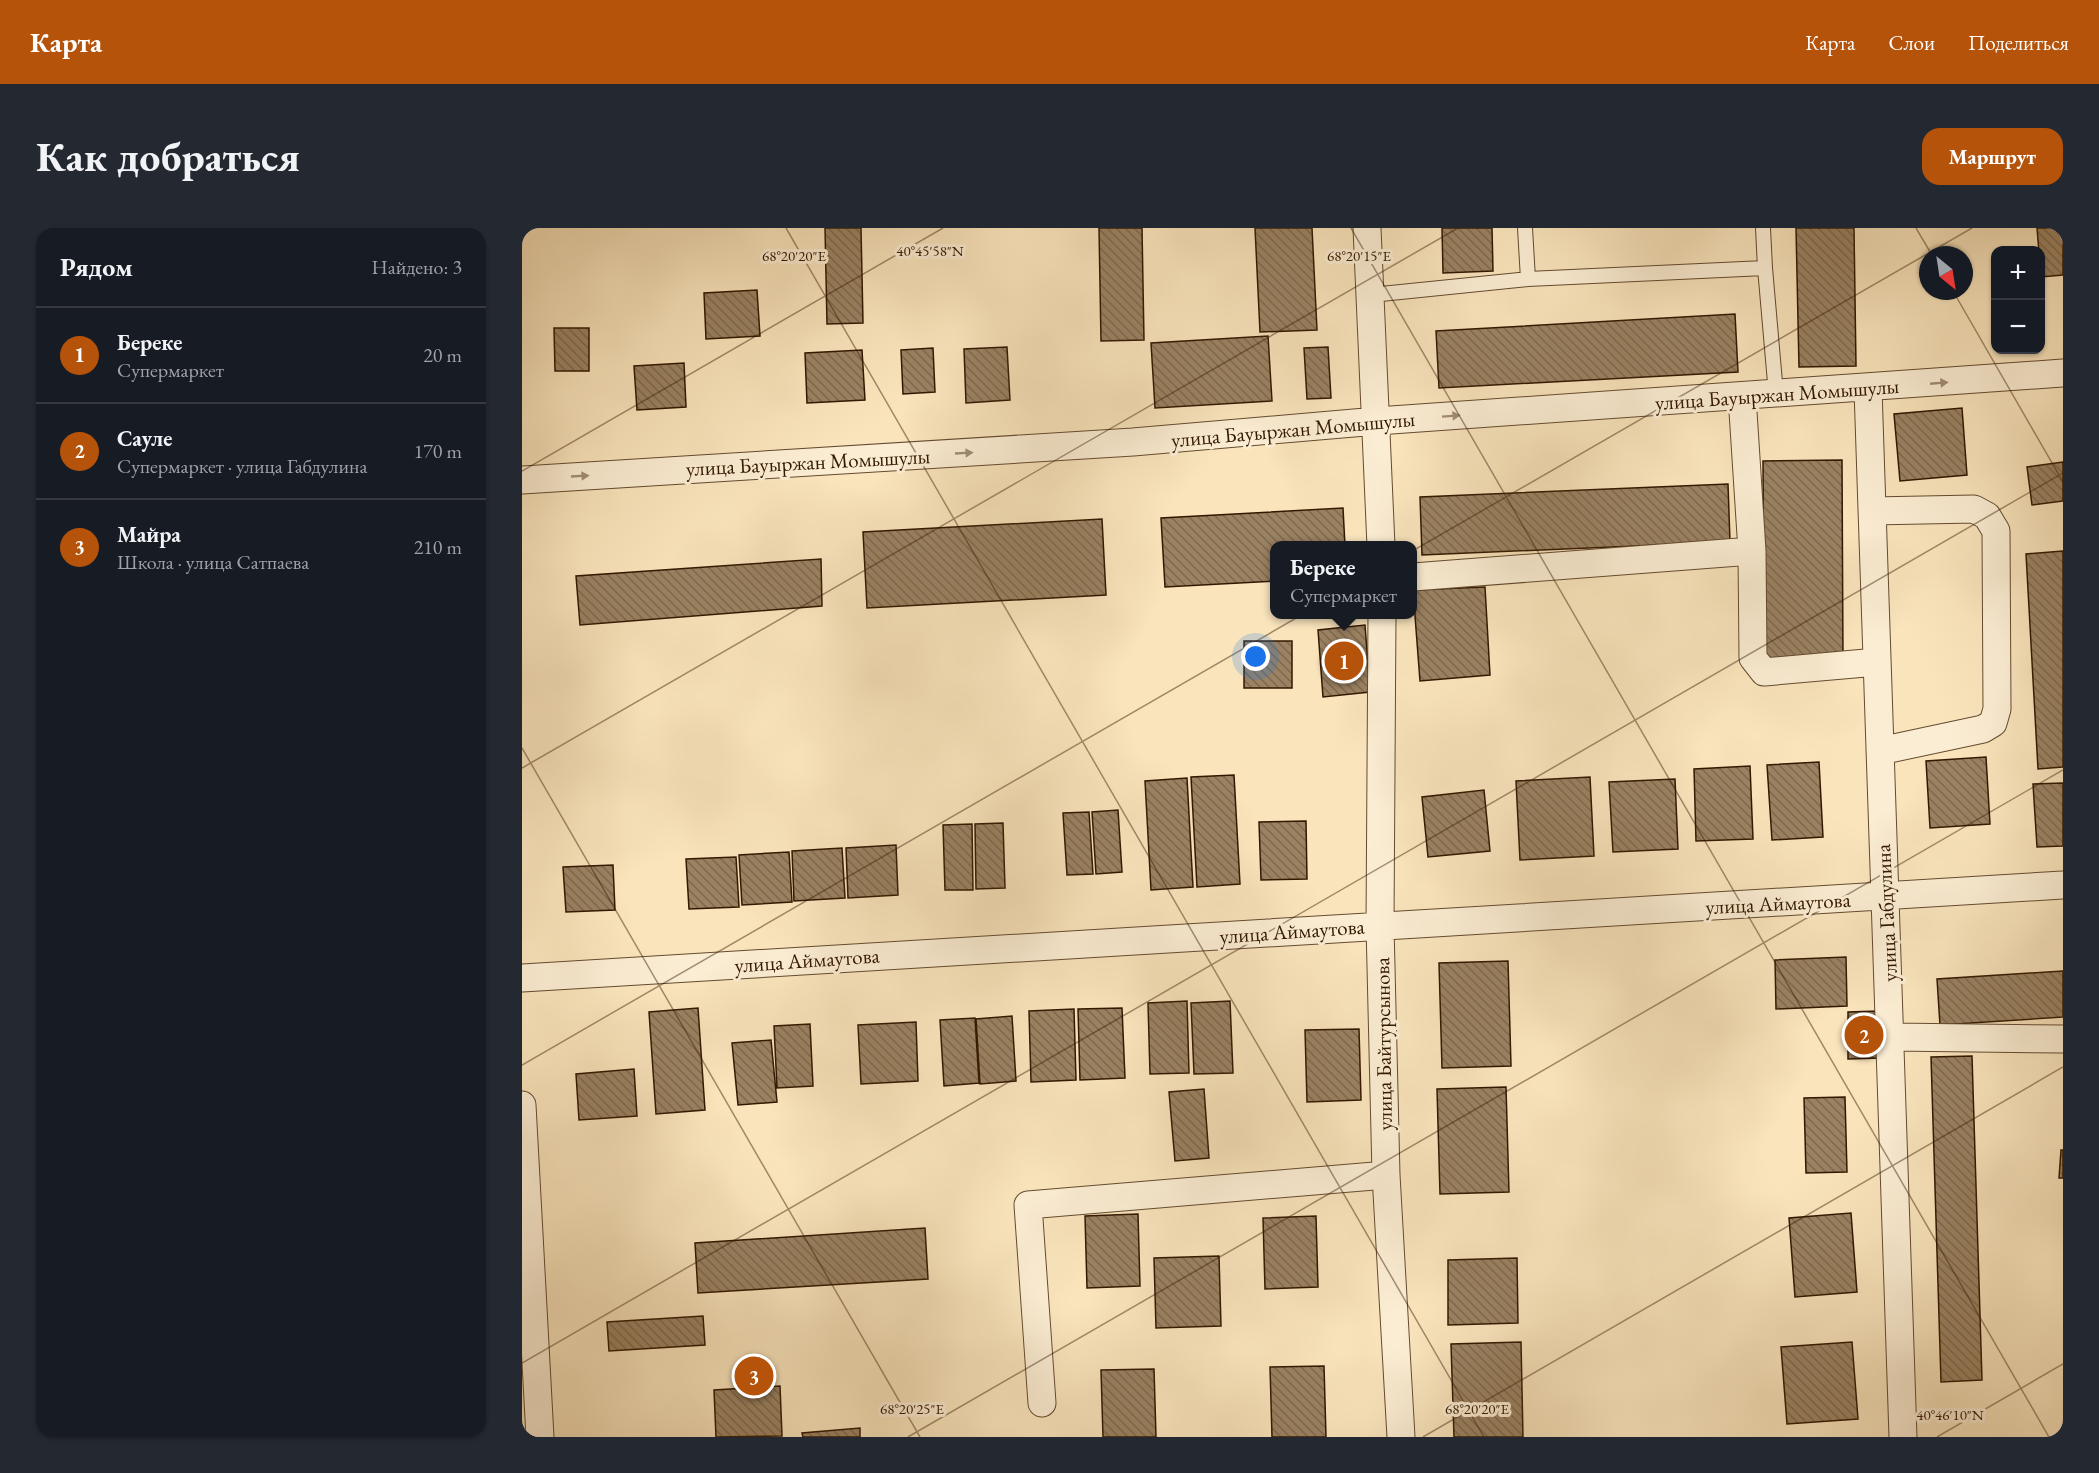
<!DOCTYPE html>
<html lang="ru">
<meta charset="utf-8">
<style>
:root{--surface:#171b24;--page:#242831;--text:#f1f3f6;--muted:#9ea1a6;--line:#363941;--accent:#b45309}
body{margin:0;font-family:"EB Garamond",serif;background:var(--page);color:var(--text)}
.controls{position:absolute;right:18px;top:18px;display:grid;overflow:hidden;border-radius:12px;box-shadow:0 2px 4px #0004}
.controls button{width:54px;height:54px;display:grid;place-items:center;padding:0;border:0;border-bottom:2px solid var(--line);background:var(--surface);color:var(--text);font:30px sans-serif}
.compass{position:absolute;left:1397px;top:18px;width:54px;height:54px;border-radius:50%;background:var(--surface);box-shadow:0 2px 4px #0004;rotate:150deg}
.you{position:absolute;left:734px;top:429px;width:21px;height:21px;margin:-15px;border:4px solid #fff;border-radius:50%;background:#1a73e8;box-shadow:0 0 0 9px #1a73e833}
.badge{display:grid;place-items:center;width:39px;height:39px;border-radius:50%;background:var(--accent);color:#fff;font-size:20px;font-weight:700}
.pin{position:absolute;translate:-50% -50%;border:3px solid #fff;box-shadow:0 2px 6px #0006}
.popup{position:absolute;left:748px;top:313px;width:147px;height:78px;box-sizing:border-box;display:grid;place-content:center;border-radius:12px;background:var(--surface);filter:drop-shadow(0 2px 4px #0005);font-size:20px;white-space:nowrap;color:var(--muted)}
.popup b{font-size:22px;color:var(--text)}
.popup::after{content:'';position:absolute;left:50%;top:100%;margin-left:-12px;border:12px solid transparent;border-top-color:var(--surface)}
.list{margin:0;padding:0;list-style:none}
h2{display:flex;justify-content:space-between;align-items:center;height:78px;margin:0;padding:0 24px;font-size:26px}
h2 small{font-size:20px;font-weight:400;color:var(--muted)}
.list li{display:grid;grid-template-columns:39px 1fr auto;gap:18px;align-items:center;box-sizing:border-box;height:96px;padding:0 24px;border-top:2px solid var(--line)}
.list b{display:block;font-size:22px;white-space:nowrap}
.list p{margin:0;font-size:20px;white-space:nowrap;color:var(--muted)}
.list em{font-size:20px;font-style:normal;color:var(--muted)}
.map{position:relative;flex:none;width:1541px;height:1209px;overflow:hidden;border-radius:18px}
header{display:flex;align-items:center;gap:36px;box-sizing:border-box;height:84px;padding:0 30px;background:var(--accent);color:#fff}
header strong{font-size:28px}
nav{display:flex;gap:33px;margin-inline-start:auto;font-size:21px}
.intro{display:flex;align-items:center;justify-content:space-between;box-sizing:border-box;height:144px;padding:0 36px}
h1{margin:0;font-size:42px}
.button{padding:15px 27px;border-radius:18px;background:var(--accent);color:#fff;font-size:21px;font-weight:700}
main{display:flex;gap:36px;padding:0 36px}
aside{flex:1;background:var(--surface);border-radius:18px;box-shadow:0 2px 4px #0004}
.map>svg:first-child{display:block}
.building{fill:url(#building-back-hatch);stroke:#331800;stroke-width:1.5}
.lines{fill:none;stroke-linecap:round;stroke-linejoin:round}
.lane-casing{stroke:#644b2f;stroke-width:16}
.street-casing{stroke:#644b2f;stroke-width:29}
.lane{stroke:#fbedd3;stroke-width:14}
.street{stroke:#fbedd3;stroke-width:27}
.oneway{fill:#a18d74}
.ticks{fill:none;stroke:#331800;stroke-width:1.5;stroke-opacity:0.45}
.labels{text-anchor:middle;dominant-baseline:central;stroke-width:6;stroke-linejoin:round;paint-order:stroke}
.street-label{font-size:21px;fill:#331800;stroke:#fbedd3}
.ticks-label{font-size:15px;text-anchor:middle;fill:#331800;stroke:#fbedd3;stroke-width:6;stroke-linejoin:round;paint-order:stroke}
</style>
<header>
<strong>Карта</strong>
<nav><a>Карта</a><a>Слои</a><a>Поделиться</a></nav>
</header>
<div class="intro"><h1>Как добраться</h1><a class="button">Маршрут</a></div>
<main>
<aside>
<h2>Рядом<small>Найдено: 3</small></h2>
<ul class="list">
<li><span class="badge">1</span><div><b>Береке</b><p>Супермаркет</p></div><em>20 m</em></li>
<li><span class="badge">2</span><div><b>Сауле</b><p>Супермаркет · улица Габдулина</p></div><em>170 m</em></li>
<li><span class="badge">3</span><div><b>Майра</b><p>Школа · улица Сатпаева</p></div><em>210 m</em></li>
</ul>
</aside>
<div class="map">
<svg width="1541" height="1209" viewBox="0 0 1541 1209">
<defs>
<pattern id="building-back-hatch" width="6" height="6" patternUnits="userSpaceOnUse" patternTransform="scale(1.5)"><rect width="6" height="6" fill="#9a8262"/><path d="M-1 5l2 2M0 0l6 6M5-1l2 2" fill="none" stroke="#7e694e"/></pattern>
</defs>
<rect width="100%" height="100%" fill="#f9e4bc"/>
<filter id="stains"><feTurbulence type="fractalNoise" baseFrequency=".00333" numOctaves="4"/><feColorMatrix values="0 0 0 0 .2 0 0 0 0 .09 0 0 0 0 .02 0 0 0 .5 -.17"/></filter>
<radialGradient id="worn" r=".72"><stop offset=".6" stop-color="#630" stop-opacity="0"/><stop offset="1" stop-color="#630" stop-opacity=".3"/></radialGradient>
<!-- building -->
<path class="building" d="M 303,0 L 339,0 L 341,95 L 305,96 Z
M 577,0 L 620,0 L 622,112 L 579,113 Z
M 733,0 L 790,0 L 795,102 L 738,104 Z
M 920,0 L 970,0 L 971,43 L 921,45 Z
M 1274,0 L 1332,0 L 1334,138 L 1277,139 Z
M 1515,0 L 1541,0 L 1541,47 L 1519,49 Z
M 235,62 L 238,108 L 184,111 L 182,65 Z
M 1213,86 L 1216,144 L 917,160 L 914,103 Z
M 32,100 L 67,100 L 67,143 L 33,143 Z
M 746,108 L 750,173 L 633,180 L 629,115 Z
M 485,119 L 488,172 L 444,175 L 442,121 Z
M 806,119 L 809,170 L 785,171 L 782,120 Z
M 411,120 L 413,164 L 381,166 L 379,122 Z
M 340,122 L 343,172 L 285,175 L 283,125 Z
M 162,135 L 164,179 L 115,182 L 112,138 Z
M 1440,180 L 1445,247 L 1378,253 L 1372,186 Z
M 1320,232 L 1321,433 L 1242,434 L 1241,233 Z
M 1541,234 L 1541,273 L 1510,277 L 1505,239 Z
M 1206,256 L 1208,314 L 900,327 L 898,269 Z
M 821,280 L 823,318 L 753,318 L 753,353 L 643,359 L 639,290 Z
M 580,291 L 584,367 L 345,380 L 341,304 Z
M 1541,323 L 1541,539 L 1516,541 L 1504,326 Z
M 299,331 L 300,378 L 58,397 L 54,348 Z
M 963,359 L 968,447 L 898,453 L 891,362 Z
M 843,397 L 848,464 L 801,469 L 796,402 Z
M 722,413 L 770,413 L 770,460 L 722,460 Z
M 1464,529 L 1468,596 L 1408,600 L 1404,533 Z
M 1297,534 L 1301,609 L 1250,612 L 1245,537 Z
M 1228,538 L 1231,611 L 1174,613 L 1172,541 Z
M 712,547 L 718,656 L 675,659 L 669,549 Z
M 1068,549 L 1072,628 L 998,632 L 994,553 Z
M 665,550 L 671,659 L 629,662 L 623,553 Z
M 1153,551 L 1156,621 L 1091,624 L 1087,554 Z
M 1541,555 L 1541,618 L 1515,619 L 1511,556 Z
M 962,562 L 968,623 L 906,629 L 900,569 Z
M 596,582 L 600,644 L 574,646 L 570,584 Z
M 567,584 L 571,646 L 545,647 L 541,585 Z
M 784,593 L 785,651 L 739,652 L 737,594 Z
M 481,595 L 483,660 L 454,661 L 453,596 Z
M 450,596 L 451,662 L 423,662 L 421,597 Z
M 374,617 L 376,667 L 326,670 L 324,620 Z
M 320,620 L 323,670 L 272,673 L 270,623 Z
M 267,624 L 270,674 L 220,677 L 217,627 Z
M 214,629 L 217,679 L 167,681 L 164,631 Z
M 91,637 L 93,682 L 44,684 L 41,639 Z
M 1324,729 L 1325,778 L 1254,781 L 1253,732 Z
M 986,733 L 989,838 L 920,840 L 917,735 Z
M 1541,743 L 1541,789 L 1418,797 L 1415,751 Z
M 665,773 L 667,845 L 628,846 L 626,775 Z
M 708,773 L 711,845 L 672,846 L 669,775 Z
M 176,780 L 183,882 L 134,886 L 127,784 Z
M 600,780 L 603,850 L 558,852 L 556,781 Z
M 552,781 L 554,852 L 509,854 L 507,783 Z
M 1358,783 L 1358,830 L 1326,831 L 1326,784 Z
M 490,788 L 494,853 L 458,856 L 454,791 Z
M 453,790 L 457,855 L 422,858 L 418,792 Z
M 394,794 L 396,853 L 339,856 L 336,797 Z
M 288,796 L 291,858 L 255,860 L 252,798 Z
M 837,801 L 839,872 L 785,874 L 783,802 Z
M 249,812 L 255,874 L 216,877 L 210,815 Z
M 1450,828 L 1460,1152 L 1419,1154 L 1409,829 Z
M 112,841 L 115,888 L 57,892 L 54,846 Z
M 984,859 L 987,964 L 918,966 L 915,861 Z
M 682,861 L 687,930 L 653,933 L 647,864 Z
M 1323,869 L 1325,944 L 1284,945 L 1282,870 Z
M 1539,922 L 1541,922 L 1541,950 L 1537,950 Z
M 1329,985 L 1335,1064 L 1273,1069 L 1267,990 Z
M 616,986 L 618,1058 L 565,1060 L 563,988 Z
M 794,988 L 796,1059 L 743,1061 L 741,990 Z
M 403,1000 L 406,1051 L 176,1065 L 173,1015 Z
M 697,1028 L 699,1098 L 634,1100 L 632,1030 Z
M 995,1030 L 996,1095 L 926,1097 L 926,1032 Z
M 181,1088 L 183,1117 L 87,1123 L 85,1094 Z
M 999,1114 L 1001,1209 L 932,1209 L 929,1116 Z
M 1330,1114 L 1336,1191 L 1265,1196 L 1259,1119 Z
M 802,1138 L 804,1209 L 750,1209 L 748,1139 Z
M 632,1141 L 634,1209 L 581,1209 L 579,1142 Z
M 258,1158 L 260,1208 L 194,1209 L 192,1162 Z
M 338,1200 L 338,1209 L 281,1209 L 280,1205 Z"/>
<g class="lines">
<defs>
<path id="lane" d="M 1003,0 L 1006,51
M 1241,0 L 1243,40
M 849,67 L 1006,51 L 1243,40 L 1254,166"/>
<path id="street" d="M 845,0 L 859,318
M 1346,161 L 1381,1209
M 1220,168 L 1230,323 L 1231,430 L 1242,444 L 1355,434
M 0,252 L 611,214 L 855,193 L 1541,145
M 1350,283 L 1452,281 L 1465,288 L 1474,303 L 1475,481 L 1471,495 L 1461,501 L 1358,523
M 891,349 L 1230,323
M 860,386 L 858,697 L 864,947 L 879,1209
M 0,750 L 1541,657
M 1370,809 L 1541,811
M 0,877 L 18,1209
M 520,1175 L 506,977 L 864,947"/>
</defs>
<!-- lane casing -->
<use href="#lane" class="lane-casing"/>
<!-- street casing -->
<use href="#street" class="street-casing"/>
<!-- lane -->
<use href="#lane" class="lane"/>
<!-- street -->
<use href="#street" class="street"/>
</g>
<!-- one-way arrows -->
<defs><path id="oneway-solid" d="M-6-.8H1V-3.2L6.5 0L1 3.2V.8H-6Z" transform="scale(1.5)"/></defs>
<g class="oneway">
<use href="#oneway-solid" transform="translate(1417 155) rotate(-5)"/>
<use href="#oneway-solid" transform="translate(929 188) rotate(-4)"/>
<use href="#oneway-solid" transform="translate(442 225) rotate(-3)"/>
<use href="#oneway-solid" transform="translate(58 248) rotate(-3)"/>
</g>
<!-- ticks -->
<path class="ticks" d="M 264,0 L 962,1209M 829,0 L 1527,1209M 1394,0 L 1410,27M 1431,63 L 1541,254M 0,243 L 421,0M 0,520 L 398,1209M 0,540 L 936,0M 0,837 L 1450,0M 0,1135 L 1541,245M 386,1209 L 1541,542M 901,1209 L 1541,839M 1415,1209 L 1541,1136"/>
<g class="labels">
<!-- street labels -->
<g class="street-label">
<text transform="translate(1255 166) rotate(-4)">улица Бауыржан Момышулы</text>
<text transform="translate(771 201) rotate(-5)">улица Бауыржан Момышулы</text>
<text transform="translate(286 234) rotate(-3)">улица Бауыржан Момышулы</text>
<text transform="translate(1256 675) rotate(-3)">улица Аймаутова</text>
<text transform="translate(1364 685) rotate(-93)">улица Габдулина</text>
<text transform="translate(770 703) rotate(-4)">улица Аймаутова</text>
<text transform="translate(285 732) rotate(-4)">улица Аймаутова</text>
<text transform="translate(861 816) rotate(-91)">улица Байтурсынова</text>
</g>
</g>
<g class="ticks-label">
<text x="408" y="28">40°45'58"N</text>
<text x="272" y="33">68°20'20"E</text>
<text x="837" y="33">68°20'15"E</text>
<text x="390" y="1186">68°20'25"E</text>
<text x="955" y="1186">68°20'20"E</text>
<text x="1428" y="1192">40°46'10"N</text>
</g>
<rect width="100%" height="100%" filter="url(#stains)"/>
<rect width="100%" height="100%" fill="url(#worn)"/>
</svg>
<div class="controls">
<button>+</button>
<button>−</button>
</div>
<svg class="compass" viewBox="-18 -18 36 36"><path d="M0-13l5 13h-10z" fill="#e53935"/><path d="M0 13l5-13h-10z" fill="#9ea1a6"/></svg>
<div class="you"></div>
<div class="pin badge" style="left:822px;top:433px">1</div>
<div class="popup"><b>Береке</b>Супермаркет</div>
<div class="pin badge" style="left:1342px;top:807px">2</div>
<div class="pin badge" style="left:232px;top:1148px">3</div>
</div>
</main>
